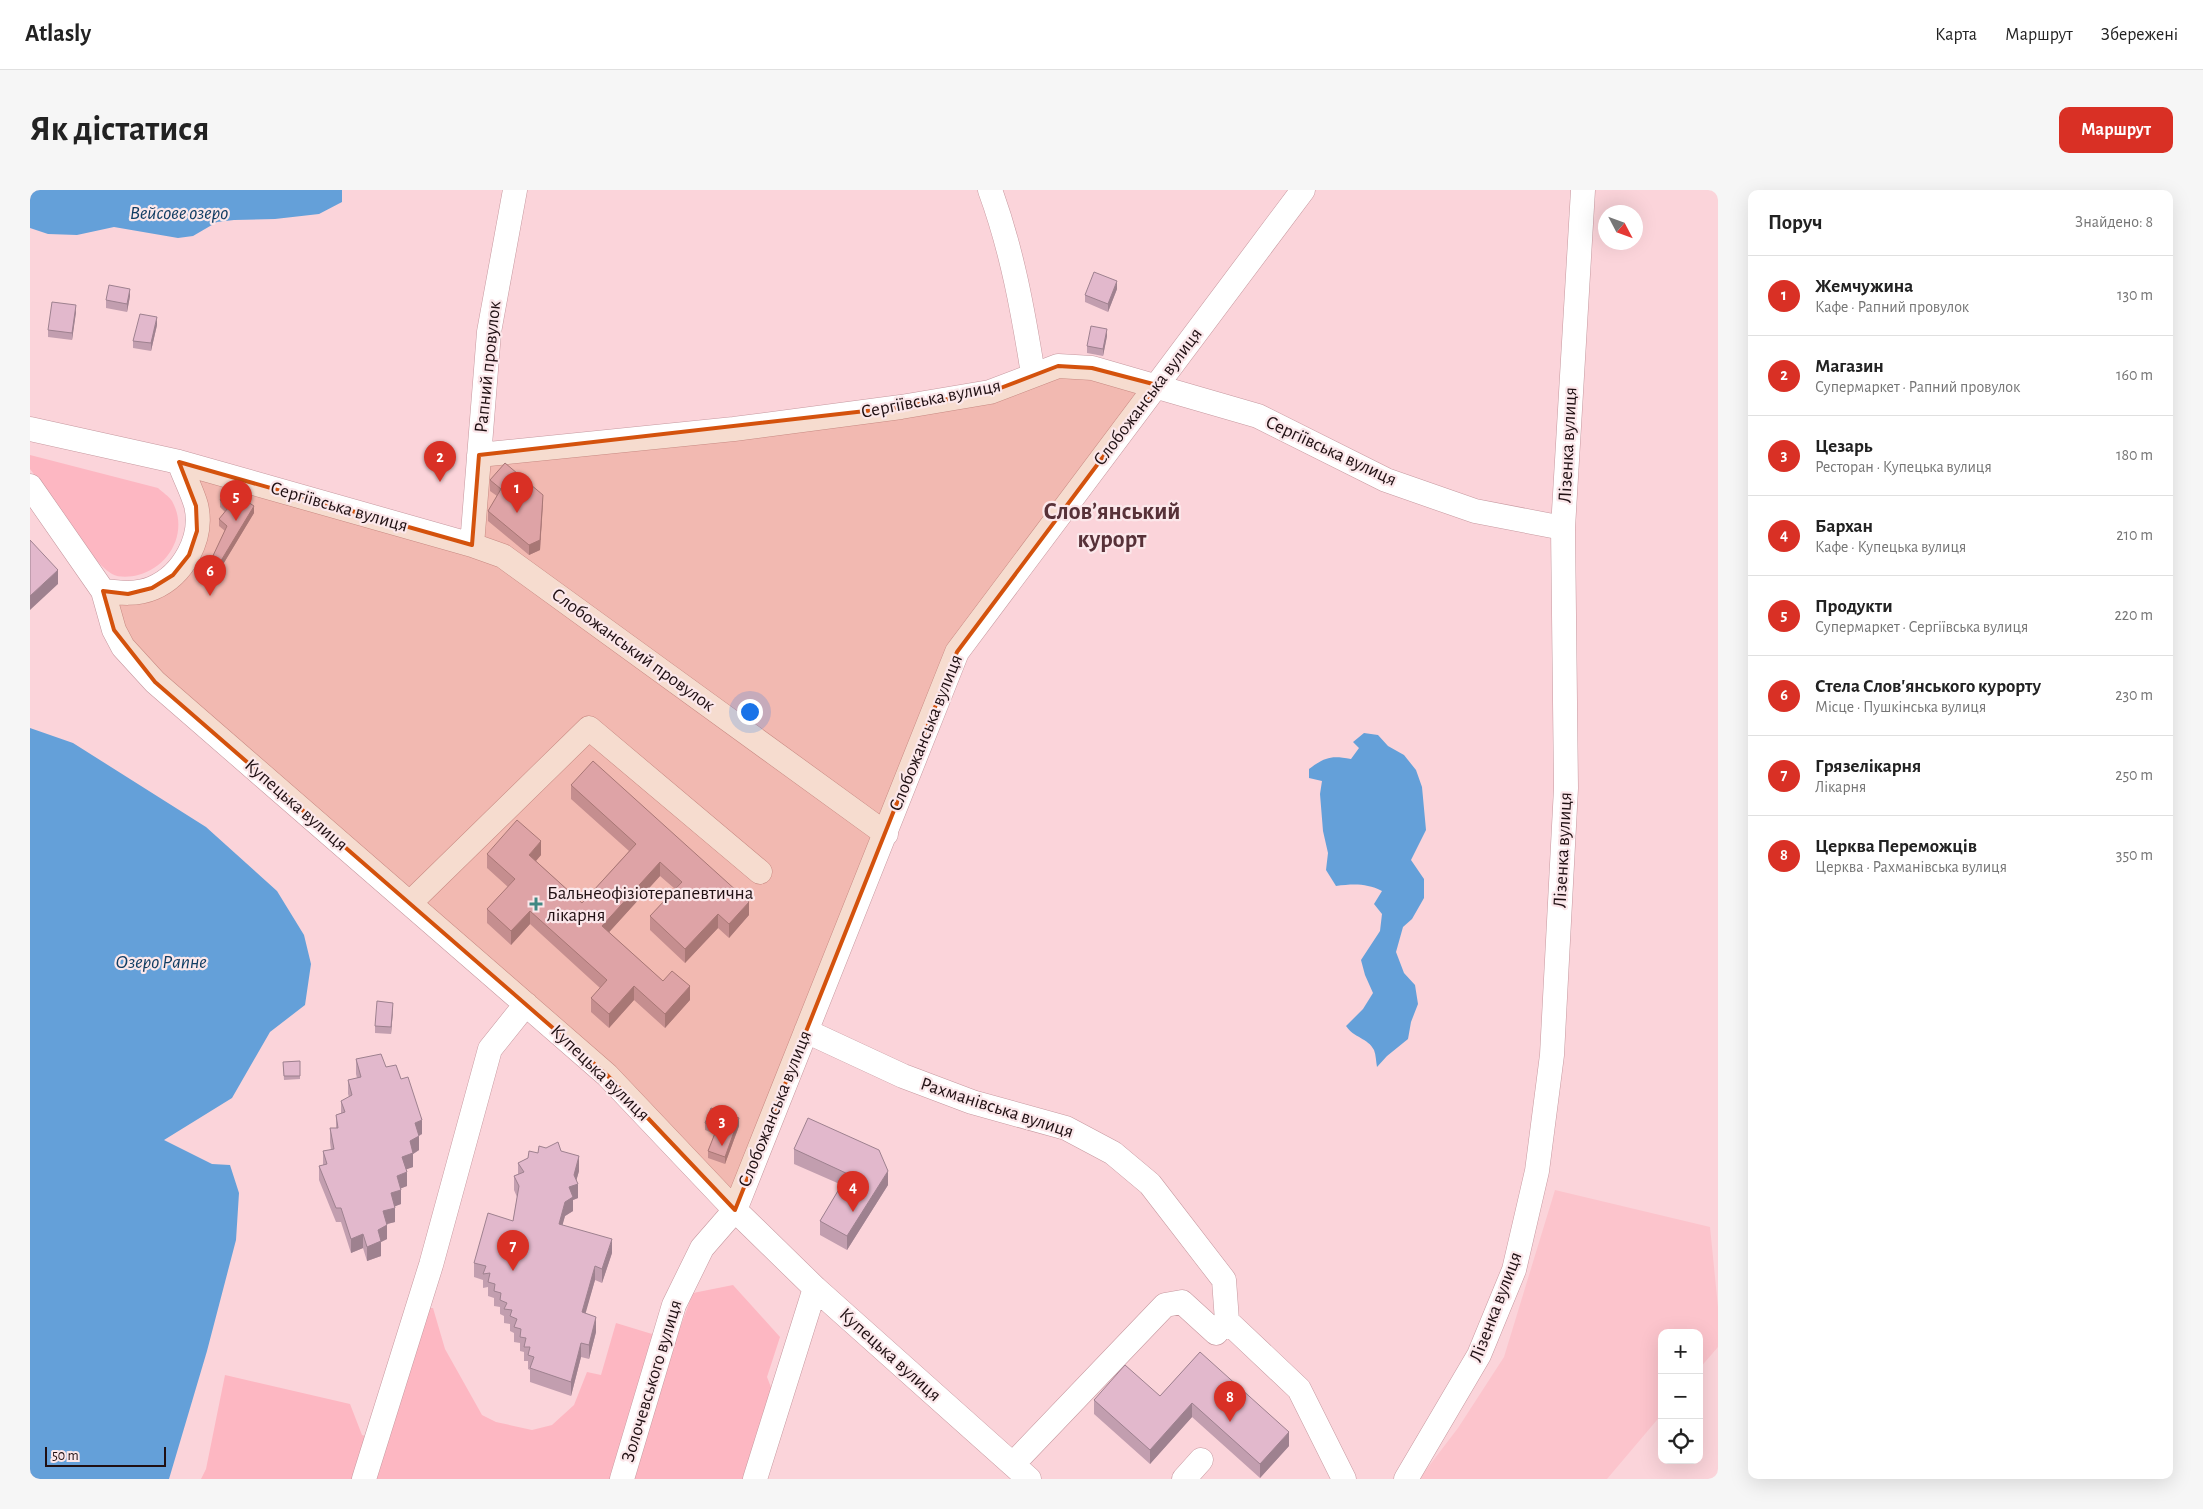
<!DOCTYPE html>
<html lang="uk">
<meta charset="utf-8">
<style>
:root{--surface:#fff;--page:#f6f6f6;--text:#222;--muted:#767676;--line:#e0e0e0;--accent:#d93025}
body{margin:0;font-family:"Alegreya Sans",sans-serif;background:var(--page);color:var(--text)}
.controls{position:absolute;right:15px;bottom:15px;display:grid;overflow:hidden;border-radius:10px;box-shadow:0 5px 20px #0002}
.controls button{width:45px;height:45px;display:grid;place-items:center;padding:0;border:0;border-bottom:1px solid var(--line);background:var(--surface);color:var(--text);font:25px sans-serif}
.compass{position:absolute;left:1568px;top:15px;width:45px;height:45px;border-radius:50%;background:var(--surface);box-shadow:0 5px 20px #0002;rotate:131deg}
.scale{position:absolute;left:15px;bottom:12px;width:121px;box-sizing:border-box;padding-left:5px;border:2px solid #201013;border-top:0;font-size:14px;line-height:18px;white-space:nowrap;color:#201013;-webkit-text-stroke:4px #fbe7ea;paint-order:stroke}
.you{position:absolute;left:719px;top:521px;width:18px;height:18px;margin:-12px;border:4px solid #fff;border-radius:50%;background:#1a73e8;box-shadow:0 0 0 8px #1a73e833}
.badge{display:grid;place-items:center;width:32px;height:32px;border-radius:50%;background:var(--accent);color:#fff;font-size:16px;font-weight:700}
.pin{position:absolute;translate:-50% -41px;filter:drop-shadow(0 1px 2px #0008)}
.pin::after{content:'';position:absolute;top:26px;width:18px;height:15px;background:inherit;clip-path:polygon(0 0,100% 0,50% 100%)}
.list{margin:0;padding:0;list-style:none}
h2{display:flex;justify-content:space-between;align-items:center;height:65px;margin:0;padding:0 20px;font-size:21px}
h2 small{font-size:16px;font-weight:400;color:var(--muted)}
.list li{display:grid;grid-template-columns:32px 1fr auto;gap:15px;align-items:center;box-sizing:border-box;height:80px;padding:0 20px;border-top:1px solid var(--line)}
.list b{display:block;font-size:19px;white-space:nowrap}
.list p{margin:0;font-size:16px;white-space:nowrap;color:var(--muted)}
.list em{font-size:16px;font-style:normal;color:var(--muted)}
.icon{flex:none;width:28px;height:28px;fill:none;stroke:currentColor;stroke-width:2;stroke-linecap:round;stroke-linejoin:round}
.map{position:relative;flex:none;width:1688px;height:1289px;overflow:hidden;border-radius:10px}
header{display:flex;align-items:center;gap:30px;box-sizing:border-box;height:70px;padding:0 25px;background:var(--surface);border-bottom:1px solid var(--line)}
header strong{font-size:24px}
nav{display:flex;gap:28px;margin-inline-start:auto;font-size:18px}
.intro{display:flex;align-items:center;justify-content:space-between;box-sizing:border-box;height:120px;padding:0 30px}
h1{margin:0;font-size:35px}
.button{padding:12px 22px;border-radius:10px;background:var(--accent);color:#fff;font-size:18px;font-weight:700}
main{display:flex;gap:30px;padding:0 30px}
aside{flex:1;background:var(--surface);border-radius:10px;box-shadow:0 5px 20px #0002}
.map>svg:first-child{display:block}
.built{fill:#fcc4cc}
.green{fill:#fdb7c2}
.water{fill:#64a0d9}
.lines{fill:none;stroke-linecap:round;stroke-linejoin:round}
.minor-casing{stroke:#c6989f;stroke-width:25}
.minor{stroke:#fff;stroke-width:24}
.wall{fill:#c29eaf}
.shaded-wall{fill:#9e818f}
.building{fill:#e2b8cc;stroke:#9e818f}
.marked{fill:#d4520d;fill-opacity:0.2;stroke:#d4520d;stroke-width:4;stroke-linejoin:round}
.poi-dot{fill:#418883;stroke:#fbe7ea;stroke-width:2}
.labels{text-anchor:middle;dominant-baseline:central;stroke-width:4.5;stroke-linejoin:round;paint-order:stroke}
.street-label{font-size:19px;fill:#201013;stroke:#fbe7ea}
.poi-label{font-size:19px;fill:#201013;stroke:#fbe7ea;text-anchor:start}
.water-label{font-size:20px;font-style:italic;fill:#113d63;stroke:#fbe7ea}
.district-label{font-size:24px;font-weight:bold;fill:#573138;stroke:#fbe7ea}
</style>
<header>
<strong>Atlasly</strong>
<nav><a>Карта</a><a>Маршрут</a><a>Збережені</a></nav>
</header>
<div class="intro"><h1>Як дістатися</h1><a class="button">Маршрут</a></div>
<main>
<div class="map">
<svg width="1688" height="1289" viewBox="0 0 1688 1289">
<rect width="100%" height="100%" fill="#fbd4da"/>
<!-- built -->
<path class="built" d="M 1525,1000 L 1680,1037 L 1688,1117 L 1688,1157 L 1669,1179 L 1669,1143 L 1632,1143 L 1632,1224 L 1577,1289 L 1389,1289 L 1428,1238 L 1474,1167 Z"/>
<!-- green -->
<path class="green" d="M 0,265 L 128,298 C 132,302 139,306 142,311 C 159,341 140,377 108,385 C 101,387 89,388 82,384 C 68,376 59,359 50,347 C 33,324 17,302 0,279 Z
M 703,1095 L 750,1147 L 737,1187 L 744,1205 L 716,1289 L 171,1289 L 176,1279 L 195,1185 L 320,1214 L 332,1245 L 356,1253 L 396,1118 L 403,1118 L 415,1159 L 452,1225 L 466,1232 L 502,1240 L 522,1235 L 544,1215 L 557,1182 L 571,1185 L 586,1133 L 645,1151 L 663,1103 Z"/>
<!-- water -->
<path class="water" d="M 0,0 L 312,0 L 312,12 L 289,24 L 245,29 L 204,30 L 187,32 L 163,46 L 148,48 L 84,37 L 47,45 L 18,44 L 0,38 Z
M 0,538 L 43,553 L 176,637 L 247,701 L 274,745 L 281,774 L 275,815 L 240,842 L 202,908 L 134,950 L 182,974 L 200,975 L 209,1003 L 206,1050 L 177,1161 L 139,1289 L 0,1289 Z
M 1334,543 L 1348,545 L 1358,556 L 1374,565 L 1386,580 L 1392,597 L 1396,640 L 1381,670 L 1394,689 L 1394,708 L 1382,729 L 1373,737 L 1366,762 L 1374,783 L 1385,795 L 1388,814 L 1381,832 L 1378,849 L 1357,866 L 1347,877 C 1346,872 1346,865 1344,860 C 1338,848 1324,848 1316,836 L 1333,819 L 1343,803 L 1335,785 L 1331,770 L 1350,741 L 1352,724 L 1344,714 L 1352,701 C 1336,693 1323,694 1306,696 L 1296,680 L 1298,663 L 1293,641 L 1290,604 L 1292,591 L 1279,588 L 1279,579 C 1295,567 1301,565 1321,569 L 1329,558 L 1323,552 Z"/>
<g class="lines">
<defs>
<path id="minor" d="M 960,0 C 982,60 993,121 1003,184
M 0,239 L 149,272 L 442,355 L 473,366 L 856,644
M 449,265 L 704,239 L 871,217 L 960,202 L 1028,176 L 1062,178 L 1228,226 L 1356,290 L 1445,321 L 1533,338
M 0,296 L 73,401 L 84,440 L 93,457 L 125,492 L 577,885 L 705,1020 L 785,1098 L 999,1289
M 442,355 L 459,142 L 485,0
M 73,401 C 90,403 107,405 123,398 C 153,385 174,348 166,315 C 162,301 154,286 149,272
M 380,713 L 559,538 L 730,682
M 776,841 L 873,886 L 942,912 L 1036,938 L 1083,963 L 1120,994 L 1194,1090 L 1197,1131 L 1269,1199 L 1314,1289
M 983,1274 L 1135,1115 L 1152,1112 L 1186,1143 L 1197,1131
M 334,1289 L 401,1075 L 460,859 L 496,814
M 592,1289 L 644,1115 L 672,1058 L 705,1020 L 927,462 L 1273,0
M 725,1289 L 785,1098
M 1154,1289 L 1171,1270
M 1376,1289 L 1449,1165 L 1484,1080 L 1507,981 L 1522,865 L 1536,598 L 1533,338 L 1553,0"/>
</defs>
<!-- minor casing -->
<use href="#minor" class="minor-casing"/>
<!-- minor -->
<use href="#minor" class="minor"/>
</g>
<!-- wall -->
<path class="wall" d="M 1087,99 L 1078,122 L 1055,112 L 1055,105 Z
M 100,106 L 97,122 L 76,118 L 76,110 Z
M 46,122 L 42,150 L 18,147 L 18,140 Z
M 127,135 L 121,161 L 103,158 L 103,151 Z
M 1077,146 L 1073,166 L 1057,163 L 1057,156 Z
M 460,290 L 513,315 L 510,360 L 499,365 L 458,331 L 458,321 L 467,306 L 460,301 Z
M 190,310 L 224,323 L 189,381 L 181,377 L 181,370 L 195,341 L 189,336 L 189,329 L 195,322 L 190,317 Z
M 541,595 L 719,725 L 699,748 L 688,738 L 655,773 L 620,740 L 620,726 L 645,699 L 630,686 L 579,742 L 633,791 L 660,810 L 635,838 L 604,810 L 579,838 L 561,822 L 561,808 L 570,798 L 500,734 L 481,755 L 457,733 L 457,719 L 478,697 L 457,678 L 457,664 L 511,665 L 506,671 L 552,713 L 599,661 L 541,609 Z
M 363,820 L 361,844 L 345,843 L 345,836 Z
M 326,869 L 356,877 L 392,944 L 389,946 L 389,960 L 383,964 L 383,977 L 376,979 L 377,996 L 371,998 L 371,1014 L 364,1016 L 365,1032 L 357,1034 L 357,1049 L 351,1052 L 351,1066 L 337,1071 L 333,1058 L 321,1063 L 311,1032 L 306,1032 L 289,990 L 289,976 L 293,975 L 293,961 L 301,960 L 300,952 L 300,938 L 306,938 L 306,925 L 311,923 L 311,911 L 319,907 L 318,904 L 318,890 L 327,888 L 326,884 Z
M 270,871 L 270,889 L 254,890 L 253,872 Z
M 675,933 L 709,936 L 695,974 L 678,968 L 678,961 L 685,944 L 675,940 Z
M 764,959 L 858,995 L 817,1060 L 790,1045 L 790,1031 L 812,995 L 764,974 Z
M 531,961 L 549,981 L 546,991 L 548,1008 L 543,1010 L 543,1021 L 535,1026 L 532,1035 L 582,1063 L 572,1093 L 565,1090 L 555,1123 L 566,1142 L 559,1169 L 551,1167 L 541,1206 L 500,1192 L 500,1180 L 498,1179 L 498,1171 L 494,1171 L 494,1162 L 490,1161 L 490,1153 L 484,1152 L 484,1143 L 480,1141 L 480,1134 L 474,1133 L 474,1126 L 470,1124 L 470,1117 L 464,1116 L 464,1108 L 458,1106 L 458,1097 L 453,1098 L 453,1090 L 444,1087 L 444,1073 L 483,1031 L 487,1007 L 484,1000 L 484,986 L 488,984 L 488,973 L 508,963 Z
M 1170,1162 L 1259,1256 L 1230,1288 L 1162,1227 L 1120,1274 L 1064,1224 L 1064,1210 L 1130,1206 Z"/>
<!-- shaded-wall -->
<path class="shaded-wall" d="M 1087,91 L 1087,99 L 1078,122 L 1078,114 Z
M 100,99 L 100,106 L 97,122 L 97,114 Z
M 46,115 L 46,122 L 42,150 L 42,143 Z
M 127,127 L 127,135 L 121,161 L 121,153 Z
M 1077,139 L 1077,146 L 1073,166 L 1073,159 Z
M 513,305 L 510,360 L 499,365 L 499,355 Z
M 224,316 L 224,323 L 189,381 L 189,374 Z
M 28,380 L 28,394 L 0,420 L 0,406 Z
M 511,651 L 511,665 L 499,679 L 499,665 Z
M 630,672 L 630,686 L 572,750 L 572,736 Z
M 719,712 L 719,725 L 699,748 L 699,734 Z
M 500,721 L 500,734 L 481,755 L 481,741 Z
M 688,724 L 688,738 L 655,773 L 655,759 Z
M 604,796 L 604,810 L 579,838 L 579,824 Z
M 660,796 L 660,810 L 635,838 L 635,824 Z
M 363,813 L 363,820 L 361,844 L 361,837 Z
M 709,928 L 709,936 L 695,974 L 695,967 Z
M 392,930 L 392,944 L 385,947 L 385,933 Z
M 389,946 L 389,960 L 383,964 L 383,977 L 372,981 L 372,967 L 380,951 Z
M 549,966 L 549,981 L 545,995 L 548,994 L 548,1008 L 543,1010 L 543,1021 L 535,1026 L 529,1048 L 529,1034 L 535,1012 Z
M 858,981 L 858,995 L 817,1060 L 817,1046 Z
M 377,982 L 377,996 L 367,1000 L 367,986 Z
M 371,1000 L 371,1014 L 361,1018 L 361,1003 Z
M 365,1018 L 365,1032 L 353,1035 L 353,1021 Z
M 357,1035 L 357,1049 L 351,1052 L 351,1066 L 337,1071 L 337,1057 L 348,1040 Z
M 333,1044 L 333,1058 L 321,1063 L 321,1049 Z
M 582,1049 L 582,1063 L 572,1093 L 572,1079 Z
M 565,1076 L 565,1090 L 552,1136 L 552,1122 Z
M 566,1127 L 566,1142 L 559,1169 L 559,1155 Z
M 551,1153 L 551,1167 L 541,1206 L 541,1192 Z
M 1162,1213 L 1162,1227 L 1120,1274 L 1120,1260 Z
M 1259,1242 L 1259,1256 L 1230,1288 L 1230,1274 Z"/>
<!-- building -->
<path class="building" d="M 1064,82 L 1087,91 L 1078,114 L 1055,105 Z
M 79,95 L 100,99 L 97,114 L 76,110 Z
M 22,112 L 46,115 L 42,143 L 18,140 Z
M 110,124 L 127,127 L 121,153 L 103,151 Z
M 1061,136 L 1077,139 L 1073,159 L 1057,156 Z
M 475,273 L 513,305 L 510,350 L 499,355 L 458,321 L 471,299 L 460,290 Z
M 198,299 L 224,316 L 189,374 L 181,370 L 197,336 L 189,329 L 198,318 L 190,310 Z
M 0,350 L 28,380 L 0,406 Z
M 563,571 L 719,712 L 699,734 L 688,724 L 655,759 L 620,726 L 652,692 L 630,672 L 572,736 L 633,791 L 642,781 L 660,796 L 635,824 L 604,796 L 579,824 L 561,808 L 577,790 L 500,721 L 481,741 L 457,719 L 485,689 L 457,664 L 487,630 L 511,651 L 499,665 L 552,713 L 606,654 L 541,595 Z
M 347,811 L 363,813 L 361,837 L 345,836 Z
M 351,864 L 356,877 L 366,875 L 371,889 L 378,887 L 392,930 L 385,933 L 389,946 L 380,951 L 383,963 L 372,967 L 377,982 L 367,986 L 371,1000 L 361,1003 L 365,1018 L 353,1021 L 357,1035 L 348,1040 L 351,1051 L 337,1057 L 333,1044 L 321,1049 L 311,1018 L 306,1018 L 289,976 L 297,974 L 293,961 L 304,959 L 300,938 L 308,938 L 306,925 L 315,922 L 311,911 L 322,905 L 318,890 L 331,887 L 326,869 Z
M 270,871 L 270,886 L 254,886 L 253,872 Z
M 681,918 L 709,928 L 695,967 L 678,961 L 687,938 L 675,933 Z
M 778,928 L 849,960 L 858,981 L 817,1046 L 790,1031 L 818,984 L 764,959 Z
M 528,952 L 531,961 L 549,966 L 544,985 L 548,994 L 539,997 L 543,1007 L 535,1012 L 529,1034 L 582,1049 L 572,1079 L 565,1076 L 552,1122 L 566,1127 L 559,1155 L 551,1153 L 541,1192 L 500,1178 L 504,1167 L 498,1165 L 500,1157 L 494,1157 L 496,1148 L 490,1147 L 491,1139 L 484,1137 L 487,1129 L 480,1126 L 482,1120 L 474,1119 L 477,1113 L 470,1110 L 471,1103 L 464,1101 L 465,1094 L 458,1092 L 460,1083 L 453,1084 L 456,1076 L 444,1073 L 458,1023 L 483,1031 L 489,996 L 484,986 L 494,982 L 488,973 L 498,968 L 499,961 L 508,963 L 509,956 L 516,958 Z
M 1170,1162 L 1259,1242 L 1230,1274 L 1162,1213 L 1120,1260 L 1064,1210 L 1095,1175 L 1130,1206 Z"/>
<!-- marked area -->
<path class="marked" d="M 1028,176 L 1062,178 L 1127,195 L 927,462 L 705,1020 L 577,885 L 125,492 L 84,440 L 73,401 L 98,404 L 122,398 L 143,385 L 159,365 L 167,341 L 166,316 L 149,272 L 442,355 L 449,265 L 871,217 L 960,202 Z"/>
<!-- markers -->
<path class="poi-dot" d="M503.5 706.5h5v5h5v5h-5v5h-5v-5h-5v-5h5z"/>
<g class="labels">
<!-- street labels -->
<g class="street-label">
<text transform="translate(458 177) rotate(-84)">Рапний провулок</text>
<text transform="translate(1118 207) rotate(-53)">Слобожанська вулиця</text>
<text transform="translate(901 209) rotate(-11)">Сергіївська вулиця</text>
<text transform="translate(1538 255) rotate(-87)">Лізенка вулиця</text>
<text transform="translate(1301 261) rotate(25)">Сергіївська вулиця</text>
<text transform="translate(309 317) rotate(16)">Сергіївська вулиця</text>
<text transform="translate(603 460) rotate(36)">Слобожанський провулок</text>
<text transform="translate(896 543) rotate(-68)">Слобожанська вулиця</text>
<text transform="translate(266 615) rotate(41)">Купецька вулиця</text>
<text transform="translate(1533 660) rotate(-87)">Лізенка вулиця</text>
<text transform="translate(570 883) rotate(44)">Купецька вулиця</text>
<text transform="translate(967 918) rotate(18)">Рахманівська вулиця</text>
<text transform="translate(745 919) rotate(-68)">Слобожанська вулиця</text>
<text transform="translate(1466 1117) rotate(-69)">Лізенка вулиця</text>
<text transform="translate(860 1165) rotate(42)">Купецька вулиця</text>
<text transform="translate(622 1191) rotate(-73)">Золочевського вулиця</text>
</g>
<!-- poi labels -->
<g class="poi-label">
<text x="517" y="703">Бальнеофізіотерапевтична<tspan x="517" dy="22">лікарня</tspan></text>
</g>
<!-- water labels -->
<g class="water-label">
<text x="149" y="23">Вейсове озеро</text>
<text x="131" y="772">Озеро Рапне</text>
</g>
<!-- district labels -->
<g class="district-label">
<text x="1082" y="322">Слов’янський<tspan x="1082" dy="28">курорт</tspan></text>
</g>
</g>
</svg>
<div class="controls">
<button>+</button>
<button>−</button>
<button><svg class="icon" aria-label="locate" viewBox="0 0 24 24"><circle cx="12" cy="12" r="6"/><path d="M12 2v4M12 18v4M2 12h4M18 12h4"/></svg></button>
</div>
<svg class="compass" viewBox="-18 -18 36 36"><path d="M0-13l5 13h-10z" fill="#e53935"/><path d="M0 13l5-13h-10z" fill="#767676"/></svg>
<div class="scale">50 m</div>
<div class="you"></div>
<div class="pin badge" style="left:487px;top:323px">1</div>
<div class="pin badge" style="left:410px;top:292px">2</div>
<div class="pin badge" style="left:692px;top:956px">3</div>
<div class="pin badge" style="left:823px;top:1022px">4</div>
<div class="pin badge" style="left:206px;top:331px">5</div>
<div class="pin badge" style="left:180px;top:406px">6</div>
<div class="pin badge" style="left:483px;top:1081px">7</div>
<div class="pin badge" style="left:1200px;top:1232px">8</div>
</div>
<aside>
<h2>Поруч<small>Знайдено: 8</small></h2>
<ul class="list">
<li><span class="badge">1</span><div><b>Жемчужина</b><p>Кафе · Рапний провулок</p></div><em>130 m</em></li>
<li><span class="badge">2</span><div><b>Магазин</b><p>Супермаркет · Рапний провулок</p></div><em>160 m</em></li>
<li><span class="badge">3</span><div><b>Цезарь</b><p>Ресторан · Купецька вулиця</p></div><em>180 m</em></li>
<li><span class="badge">4</span><div><b>Бархан</b><p>Кафе · Купецька вулиця</p></div><em>210 m</em></li>
<li><span class="badge">5</span><div><b>Продукти</b><p>Супермаркет · Сергіївська вулиця</p></div><em>220 m</em></li>
<li><span class="badge">6</span><div><b>Стела Слов'янського курорту</b><p>Місце · Пушкінська вулиця</p></div><em>230 m</em></li>
<li><span class="badge">7</span><div><b>Грязелікарня</b><p>Лікарня</p></div><em>250 m</em></li>
<li><span class="badge">8</span><div><b>Церква Переможців</b><p>Церква · Рахманівська вулиця</p></div><em>350 m</em></li>
</ul>
</aside>
</main>
